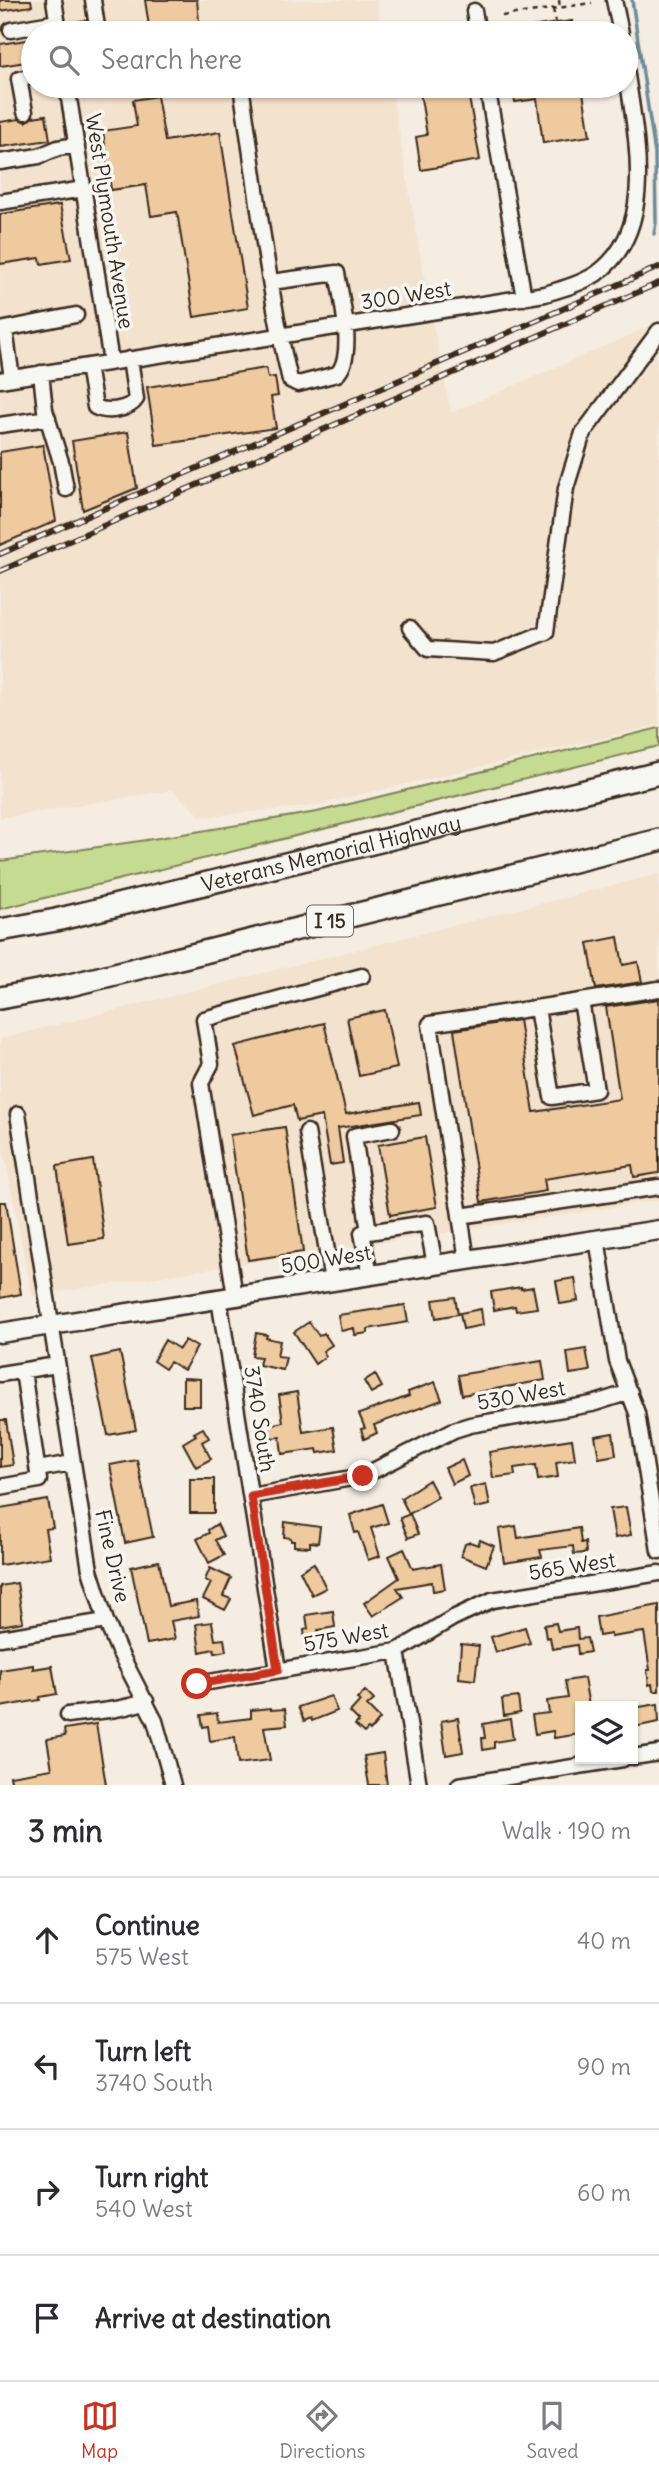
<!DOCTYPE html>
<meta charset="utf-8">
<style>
:root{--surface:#fff;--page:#f7f7f7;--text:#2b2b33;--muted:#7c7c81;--line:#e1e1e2;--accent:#c8321e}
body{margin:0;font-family:Delius,sans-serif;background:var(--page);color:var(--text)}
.controls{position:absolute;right:21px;bottom:21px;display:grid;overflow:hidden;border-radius:0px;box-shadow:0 2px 5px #0004}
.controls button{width:63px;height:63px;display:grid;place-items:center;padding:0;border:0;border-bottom:2px solid var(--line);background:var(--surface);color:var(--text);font:35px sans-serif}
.stop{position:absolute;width:21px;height:21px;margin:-16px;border:5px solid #c8321e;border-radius:50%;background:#fff}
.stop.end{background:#c8321e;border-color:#fff;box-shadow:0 2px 7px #0008}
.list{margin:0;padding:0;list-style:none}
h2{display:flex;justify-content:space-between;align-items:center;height:91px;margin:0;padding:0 28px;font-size:30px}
h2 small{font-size:23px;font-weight:400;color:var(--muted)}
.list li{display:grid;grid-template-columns:46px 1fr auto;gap:21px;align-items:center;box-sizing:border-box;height:126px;padding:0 28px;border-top:2px solid var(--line)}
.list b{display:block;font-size:26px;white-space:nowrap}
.list p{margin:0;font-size:23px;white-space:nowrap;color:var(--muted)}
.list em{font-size:23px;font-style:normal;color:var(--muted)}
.icon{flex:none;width:38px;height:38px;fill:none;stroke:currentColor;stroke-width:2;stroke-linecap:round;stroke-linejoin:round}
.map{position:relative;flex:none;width:659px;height:1785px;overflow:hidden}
.search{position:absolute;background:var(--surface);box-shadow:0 2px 5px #0004;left:21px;right:21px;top:21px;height:77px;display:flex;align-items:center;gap:18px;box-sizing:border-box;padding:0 24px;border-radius:38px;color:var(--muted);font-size:26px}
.sheet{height:595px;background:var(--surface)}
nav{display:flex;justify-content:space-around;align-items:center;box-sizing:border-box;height:98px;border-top:2px solid var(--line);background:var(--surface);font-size:19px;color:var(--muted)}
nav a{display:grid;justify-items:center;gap:4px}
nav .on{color:var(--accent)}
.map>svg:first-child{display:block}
.built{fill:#f3e2cd}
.green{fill:#c4db91;stroke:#808258;stroke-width:2}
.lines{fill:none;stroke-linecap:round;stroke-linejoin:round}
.stream{stroke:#6c8c9b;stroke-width:3.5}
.building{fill:#efca9f;stroke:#3b2a1e;stroke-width:2}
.minor-casing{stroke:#3b2a1e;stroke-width:19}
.major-casing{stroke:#3b2a1e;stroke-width:23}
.highway-casing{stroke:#3b2a1e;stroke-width:26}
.path{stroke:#3b2a1e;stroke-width:2.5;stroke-dasharray:5 5;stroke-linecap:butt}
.minor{stroke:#f6f6f2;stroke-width:14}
.major{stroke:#f6f6f2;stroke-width:18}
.highway{stroke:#f6f6f2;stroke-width:21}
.rail-casing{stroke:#3b2a1e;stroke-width:6}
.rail{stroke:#f6f6f2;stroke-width:3.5;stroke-dasharray:10;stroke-linecap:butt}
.route{stroke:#c8321e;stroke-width:9}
.labels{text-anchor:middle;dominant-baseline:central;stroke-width:7;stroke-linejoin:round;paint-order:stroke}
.shield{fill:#f6f6f2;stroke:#73675e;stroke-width:2}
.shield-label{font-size:19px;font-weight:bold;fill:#3b2a1e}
.street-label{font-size:21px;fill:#3b2a1e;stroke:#f6f6f2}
</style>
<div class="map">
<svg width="659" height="1785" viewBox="0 0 659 1785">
<rect width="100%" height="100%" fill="#f5ede1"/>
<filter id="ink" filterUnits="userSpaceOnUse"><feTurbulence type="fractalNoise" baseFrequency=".0143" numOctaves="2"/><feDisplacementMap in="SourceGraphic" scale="14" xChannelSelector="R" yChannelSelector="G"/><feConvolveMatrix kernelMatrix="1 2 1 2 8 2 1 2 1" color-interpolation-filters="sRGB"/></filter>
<g filter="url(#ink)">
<!-- built -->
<path class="built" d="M 0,0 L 376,0 L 382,33 L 33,33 L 33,86 L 391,86 L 427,294 L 451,413 L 651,326 L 659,380 L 659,725 L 312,806 L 202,817 L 172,790 L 0,818 Z
M 659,874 L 659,1200 L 32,1296 L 0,1132 L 0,1039 Z"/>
<!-- green -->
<path class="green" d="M 659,728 L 659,746 L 0,909 L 0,861 L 140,841 L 317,812 Z"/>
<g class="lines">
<!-- stream -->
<path class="stream" d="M 632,0 L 655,154 L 656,223 L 654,234"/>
</g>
<!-- building -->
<path class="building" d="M 0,0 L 31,0 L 32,6 L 0,11 Z
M 145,0 L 197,0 L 200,32 L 150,33 Z
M 572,21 L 574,33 L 530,33 L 530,27 Z
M 33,39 L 33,61 L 0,66 L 0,44 Z
M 419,86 L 467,86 L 480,160 L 421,170 L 416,137 L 427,135 Z
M 513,86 L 582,86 L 590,136 L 543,143 L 537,99 L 515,102 Z
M 157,96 L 165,141 L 220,132 L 248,308 L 194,317 L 177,212 L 151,216 L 146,185 L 111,190 L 103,131 L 137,126 L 133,100 Z
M 46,115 L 50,140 L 0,147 L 0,122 L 19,119 L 26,122 L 33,117 Z
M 60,205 L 71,259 L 41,264 L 40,258 L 0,264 L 0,214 Z
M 266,368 L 268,378 L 275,377 L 278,396 L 271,397 L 276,428 L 156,445 L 147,387 Z
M 128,432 L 137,488 L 83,510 L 72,441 Z
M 43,445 L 56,521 L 0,545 L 0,452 Z
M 618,937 L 623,965 L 638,962 L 642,982 L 596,989 L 588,943 Z
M 659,999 L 659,1173 L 634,1177 L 632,1165 L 544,1179 L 546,1191 L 481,1202 L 454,1030 L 519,1020 L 534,1112 L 620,1099 L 606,1007 Z
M 385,1010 L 397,1068 L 359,1076 L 347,1018 Z
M 324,1023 L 346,1114 L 419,1102 L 421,1115 L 338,1128 L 343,1163 L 330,1165 L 322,1116 L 297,1121 L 293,1105 L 254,1115 L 235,1046 Z
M 285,1127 L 303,1252 L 248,1260 L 230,1135 Z
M 425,1137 L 437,1207 L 390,1215 L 378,1145 Z
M 93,1160 L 104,1239 L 68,1244 L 57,1166 Z
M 0,1202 L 6,1202 L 21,1294 L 0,1298 Z
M 575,1278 L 578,1301 L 560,1304 L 556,1281 Z
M 521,1287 L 521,1289 L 533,1287 L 537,1308 L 516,1311 L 515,1306 L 494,1310 L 491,1292 Z
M 455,1297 L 458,1314 L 436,1318 L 433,1300 Z
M 405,1305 L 408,1322 L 368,1329 L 368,1333 L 355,1335 L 354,1328 L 341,1331 L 338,1315 Z
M 481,1309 L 483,1325 L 463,1329 L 460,1313 Z
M 309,1322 L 319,1336 L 324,1333 L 332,1345 L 323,1351 L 326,1356 L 315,1364 L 294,1332 Z
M 256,1333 L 267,1335 L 266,1338 L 280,1341 L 277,1356 L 286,1357 L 283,1370 L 259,1365 L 261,1357 L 252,1356 Z
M 165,1340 L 179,1349 L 185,1340 L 197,1347 L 184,1370 L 170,1362 L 165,1369 L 153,1361 Z
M 586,1349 L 590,1371 L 570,1374 L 567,1352 Z
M 120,1352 L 136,1430 L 108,1435 L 92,1358 Z
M 542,1361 L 545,1380 L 462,1395 L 458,1375 Z
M 375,1374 L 382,1387 L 371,1393 L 364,1381 Z
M 183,1378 L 200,1379 L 200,1406 L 183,1406 Z
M 435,1382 L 442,1400 L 374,1425 L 377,1433 L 364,1439 L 361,1429 L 365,1428 L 359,1414 L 409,1396 L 408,1392 Z
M 297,1392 L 303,1432 L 333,1427 L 337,1450 L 318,1453 L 317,1449 L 282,1454 L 280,1437 L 271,1438 L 269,1425 L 283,1422 L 279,1395 Z
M 0,1420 L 6,1420 L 13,1465 L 0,1467 Z
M 203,1428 L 209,1438 L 202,1442 L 211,1459 L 196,1467 L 183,1443 L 196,1435 L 194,1433 Z
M 613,1433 L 616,1455 L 599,1458 L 595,1436 Z
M 572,1439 L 575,1459 L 556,1462 L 558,1477 L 538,1480 L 536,1465 L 514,1468 L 515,1475 L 493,1478 L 489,1452 Z
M 137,1460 L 153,1537 L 125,1543 L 110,1465 Z
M 462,1460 L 468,1476 L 452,1484 L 445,1468 Z
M 190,1479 L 214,1479 L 214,1513 L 190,1513 Z
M 429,1480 L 438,1497 L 409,1514 L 401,1498 Z
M 486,1484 L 490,1505 L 475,1508 L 470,1488 Z
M 48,1500 L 53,1528 L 45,1529 L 50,1557 L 0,1565 L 0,1508 Z
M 382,1504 L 388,1523 L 371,1528 L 380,1556 L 368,1560 L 358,1532 L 355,1533 L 350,1515 Z
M 626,1507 L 631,1535 L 615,1538 L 610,1509 Z
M 410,1514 L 418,1534 L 408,1538 L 400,1518 Z
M 285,1522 L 320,1527 L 318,1543 L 310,1542 L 310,1547 L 294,1546 L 294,1541 L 291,1541 L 291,1538 L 284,1537 Z
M 217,1524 L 223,1536 L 215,1540 L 224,1555 L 209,1563 L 197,1539 L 209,1533 L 208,1530 Z
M 516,1526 L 518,1538 L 579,1528 L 581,1543 L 585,1542 L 586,1553 L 574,1554 L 573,1546 L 540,1550 L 542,1557 L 504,1563 L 499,1529 Z
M 480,1540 L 494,1546 L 486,1566 L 461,1556 L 465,1544 L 470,1542 L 478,1545 Z
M 404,1549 L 413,1569 L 441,1564 L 445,1589 L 433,1591 L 432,1582 L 397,1588 L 403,1597 L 373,1616 L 364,1603 L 399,1578 L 389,1556 Z
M 159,1561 L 168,1606 L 196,1601 L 199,1616 L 171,1621 L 175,1639 L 147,1644 L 131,1567 Z
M 314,1563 L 326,1588 L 312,1595 L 300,1571 Z
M 210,1568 L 231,1578 L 223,1596 L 231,1599 L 225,1610 L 203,1599 L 211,1583 L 205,1580 Z
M 17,1583 L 23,1622 L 0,1626 L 0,1586 Z
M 659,1605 L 659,1691 L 653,1691 L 652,1684 L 649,1685 L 647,1670 L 650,1670 L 644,1632 L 611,1637 L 611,1634 L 599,1636 L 596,1617 Z
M 333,1611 L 335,1627 L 318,1630 L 319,1638 L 305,1640 L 304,1630 L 308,1629 L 306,1615 Z
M 212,1622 L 215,1640 L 224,1639 L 226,1651 L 215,1653 L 214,1649 L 200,1652 L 196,1624 Z
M 556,1623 L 558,1631 L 577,1628 L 578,1639 L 587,1638 L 590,1652 L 578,1654 L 577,1645 L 552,1649 L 550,1637 L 546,1638 L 544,1625 Z
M 525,1627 L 530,1643 L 496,1652 L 491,1637 Z
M 461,1644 L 479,1646 L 475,1680 L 459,1678 Z
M 33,1665 L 33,1669 L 52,1666 L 57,1694 L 40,1697 L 40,1700 L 0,1707 L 0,1670 Z
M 584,1678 L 589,1706 L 580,1706 L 580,1734 L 554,1738 L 553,1731 L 535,1734 L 532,1715 L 549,1713 L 547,1701 L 568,1698 L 565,1681 Z
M 365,1691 L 374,1700 L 367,1706 L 380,1719 L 370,1731 L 368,1729 L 364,1733 L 355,1725 L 359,1721 L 350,1712 L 360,1701 L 357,1699 Z
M 331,1696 L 337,1711 L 312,1721 L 311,1718 L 304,1721 L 298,1707 Z
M 518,1697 L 520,1713 L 504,1716 L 502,1699 Z
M 658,1704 L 659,1722 L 634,1727 L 633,1708 Z
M 271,1708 L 271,1710 L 285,1709 L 287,1725 L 264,1727 L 270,1760 L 238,1764 L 235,1737 L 210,1741 L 208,1726 L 203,1727 L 201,1715 L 217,1713 L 218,1722 L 251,1718 L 251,1710 Z
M 458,1718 L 463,1752 L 446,1755 L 441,1721 Z
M 510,1719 L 513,1739 L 494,1742 L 494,1748 L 483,1750 L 482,1738 L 485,1738 L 483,1724 Z
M 96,1724 L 106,1785 L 12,1785 L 10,1776 L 52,1769 L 47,1739 L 65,1736 L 64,1729 Z
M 383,1753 L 387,1785 L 369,1785 L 364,1756 Z"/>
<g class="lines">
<defs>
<path id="minor" d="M 54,0 L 59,32
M 614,0 L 621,33
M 474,11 L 478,33
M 11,30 L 57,22
M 59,33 L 97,27 L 93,0
M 67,86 L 111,362
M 241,86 C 256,184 267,284 290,380 L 298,384 L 337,374 C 356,356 341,297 337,273 L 271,282
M 487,86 L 524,298
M 25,112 L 19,79 L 33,76
M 0,162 L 39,156 L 58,148 L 77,145
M 0,202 L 84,189
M 0,330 L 76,315
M 5,330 L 12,378
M 88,366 L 95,407 C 107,413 129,410 136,399 L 130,359
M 41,373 L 45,410 L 61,462 L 66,489
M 0,380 L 545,294 C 562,289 580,284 596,274 C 659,230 635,134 626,68
M 0,425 L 48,418
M 410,628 L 428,649 L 494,653 L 546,632 L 566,488 L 583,433 L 659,331
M 537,1008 L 552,1097 L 596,1090 L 581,1001
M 18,1114 L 90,1570 L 106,1621 L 118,1649 L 155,1721 L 173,1785
M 307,1132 L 332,1281
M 460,1216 L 659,1187
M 369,1232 L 354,1136 L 392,1129
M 597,1239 L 617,1361 L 637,1413 L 659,1551
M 467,1260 L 430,1024 L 659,989
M 370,1275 L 362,1233 L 427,1223 L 435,1265
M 235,1296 L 201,1083 L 211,1064 L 204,1019 L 362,976
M 219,1299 L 278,1670
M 0,1374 L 57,1365
M 38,1469 L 72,1463
M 0,1487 L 39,1480 L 23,1371
M 251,1496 L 363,1476 L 454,1430 L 470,1425 L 592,1404 L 630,1392
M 0,1638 L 106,1621
M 397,1651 L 419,1785
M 197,1684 L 397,1651 L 453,1618 L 492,1600 L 659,1573
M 68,1715 C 96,1711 120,1711 146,1701
M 633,1757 L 659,1753
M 459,1785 L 623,1759"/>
<path id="major" d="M 0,1333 L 659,1230"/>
<g id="highway">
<path id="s1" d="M 0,930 L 56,920 L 659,773"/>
<path d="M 0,998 L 70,985 L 659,840"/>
</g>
</defs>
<!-- minor casing -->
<use href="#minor" class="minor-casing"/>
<!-- major casing -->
<use href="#major" class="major-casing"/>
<!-- highway casing -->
<use href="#highway" class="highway-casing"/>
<!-- path -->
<path class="path" d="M 559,0 L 560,8
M 553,9 L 556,23
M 502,16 L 592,3"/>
<!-- minor -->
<use href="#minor" class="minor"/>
<!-- major -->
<use href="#major" class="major"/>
<!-- highway -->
<use href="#highway" class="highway"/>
<defs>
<path id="rail" d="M 0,554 L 659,267
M 0,571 L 659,283"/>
</defs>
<!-- rail casing -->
<use href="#rail" class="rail-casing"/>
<!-- rail -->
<use href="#rail" class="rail"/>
</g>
</g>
<g class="lines" filter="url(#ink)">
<!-- route -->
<path class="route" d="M 197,1684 L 278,1670 L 251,1496 L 363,1476"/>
</g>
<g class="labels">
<!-- shield labels -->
<rect class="shield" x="307" y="905.5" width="46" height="31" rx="5"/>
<g class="shield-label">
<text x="330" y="921">I 15</text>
</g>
<!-- street labels -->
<g class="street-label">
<text transform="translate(110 221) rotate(81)">West Plymouth Avenue</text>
<text transform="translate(406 295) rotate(-9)">300 West</text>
<text stroke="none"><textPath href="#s1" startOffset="340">Veterans Memorial Highway</textPath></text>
<text transform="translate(326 1259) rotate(-9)">500 West</text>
<text transform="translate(521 1395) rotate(-10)">530 West</text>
<text transform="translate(260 1419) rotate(81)">3740 South</text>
<text transform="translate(113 1556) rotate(77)">Fine Drive</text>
<text transform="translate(572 1566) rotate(-9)">565 West</text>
<text transform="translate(346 1637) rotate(-10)">575 West</text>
</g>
</g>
</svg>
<div class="controls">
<button><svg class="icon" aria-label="layers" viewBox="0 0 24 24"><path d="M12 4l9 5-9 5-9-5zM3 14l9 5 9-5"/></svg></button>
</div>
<div class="stop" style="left:197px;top:1684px"></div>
<div class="stop end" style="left:363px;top:1476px"></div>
<div class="search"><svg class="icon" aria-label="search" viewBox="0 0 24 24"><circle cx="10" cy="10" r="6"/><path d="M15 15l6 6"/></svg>Search here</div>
</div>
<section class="sheet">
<h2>3 min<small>Walk · 190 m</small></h2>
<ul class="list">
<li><svg class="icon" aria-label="ahead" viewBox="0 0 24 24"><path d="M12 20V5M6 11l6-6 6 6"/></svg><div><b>Continue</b><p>575 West</p></div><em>40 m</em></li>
<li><svg class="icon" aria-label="left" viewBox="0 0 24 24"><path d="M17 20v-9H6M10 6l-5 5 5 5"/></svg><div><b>Turn left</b><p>3740 South</p></div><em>90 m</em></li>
<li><svg class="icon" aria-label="right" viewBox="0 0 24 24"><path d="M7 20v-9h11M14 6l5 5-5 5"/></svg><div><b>Turn right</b><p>540 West</p></div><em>60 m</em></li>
<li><svg class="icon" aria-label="arrive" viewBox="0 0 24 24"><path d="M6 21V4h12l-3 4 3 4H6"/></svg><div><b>Arrive at destination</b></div></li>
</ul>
</section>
<nav>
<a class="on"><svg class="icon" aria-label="map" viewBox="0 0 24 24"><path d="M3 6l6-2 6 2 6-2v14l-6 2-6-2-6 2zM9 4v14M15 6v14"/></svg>Map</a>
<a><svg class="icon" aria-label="directions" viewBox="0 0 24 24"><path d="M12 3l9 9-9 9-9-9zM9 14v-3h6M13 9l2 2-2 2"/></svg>Directions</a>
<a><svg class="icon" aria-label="saved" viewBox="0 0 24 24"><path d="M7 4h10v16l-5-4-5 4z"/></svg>Saved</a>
</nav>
